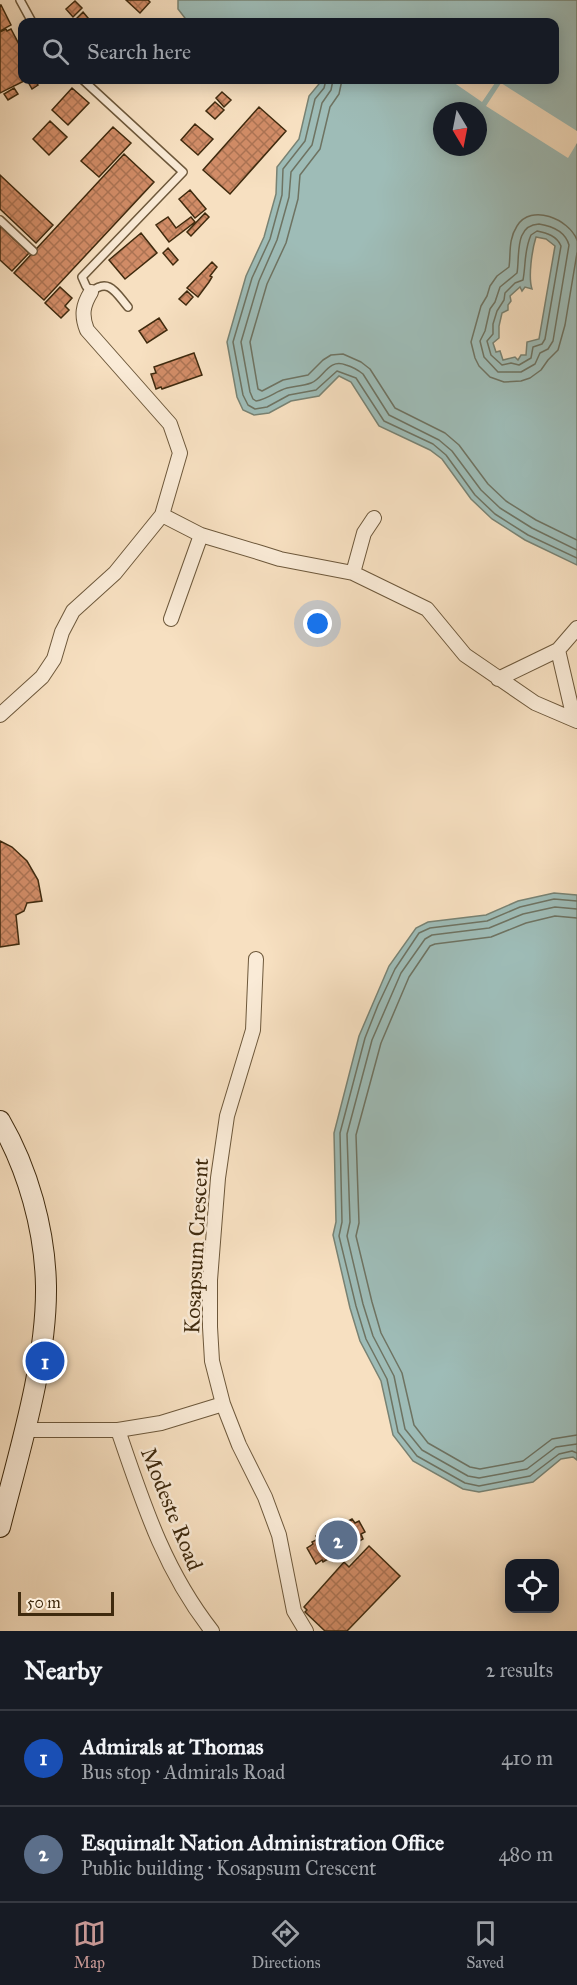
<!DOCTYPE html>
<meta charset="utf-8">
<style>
:root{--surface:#171b24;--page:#242831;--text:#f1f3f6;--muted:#9ea1a6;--line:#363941;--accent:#c59692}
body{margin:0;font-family:"IM FELL Great Primer",serif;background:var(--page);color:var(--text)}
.controls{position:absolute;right:18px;bottom:18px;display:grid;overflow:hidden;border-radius:12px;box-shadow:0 3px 15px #0003}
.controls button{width:54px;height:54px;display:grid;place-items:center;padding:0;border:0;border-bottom:2px solid var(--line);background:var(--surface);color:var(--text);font:30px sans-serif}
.compass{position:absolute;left:433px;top:102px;width:54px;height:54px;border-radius:50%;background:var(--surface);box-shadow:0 3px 15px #0003;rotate:170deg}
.scale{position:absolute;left:18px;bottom:15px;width:96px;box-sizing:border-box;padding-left:6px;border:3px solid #3f2a0e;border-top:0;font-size:16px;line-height:21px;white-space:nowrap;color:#3f2a0e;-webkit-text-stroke:4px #faebd7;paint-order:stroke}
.you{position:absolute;left:318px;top:624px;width:21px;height:21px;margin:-15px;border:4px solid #fff;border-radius:50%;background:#1a73e8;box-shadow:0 0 0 9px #1a73e833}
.badge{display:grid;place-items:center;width:39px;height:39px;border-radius:50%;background:var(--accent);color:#fff;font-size:20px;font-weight:700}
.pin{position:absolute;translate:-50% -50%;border:3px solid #fff;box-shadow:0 2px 6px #0006}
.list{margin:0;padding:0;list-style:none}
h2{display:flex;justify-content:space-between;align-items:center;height:78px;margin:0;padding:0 24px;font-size:26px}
h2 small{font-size:20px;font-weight:400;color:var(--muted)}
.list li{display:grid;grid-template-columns:39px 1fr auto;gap:18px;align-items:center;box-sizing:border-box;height:96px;padding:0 24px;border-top:2px solid var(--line)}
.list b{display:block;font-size:22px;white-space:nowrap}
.list p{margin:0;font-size:20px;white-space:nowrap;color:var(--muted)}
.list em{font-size:20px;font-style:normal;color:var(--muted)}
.icon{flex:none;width:33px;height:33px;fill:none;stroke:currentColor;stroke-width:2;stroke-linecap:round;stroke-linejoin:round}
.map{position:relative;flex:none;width:577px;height:1631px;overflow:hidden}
.search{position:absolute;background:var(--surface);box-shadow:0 3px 15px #0003;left:18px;right:18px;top:18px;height:66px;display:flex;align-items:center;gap:15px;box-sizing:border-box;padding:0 21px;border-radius:12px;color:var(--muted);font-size:22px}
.sheet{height:270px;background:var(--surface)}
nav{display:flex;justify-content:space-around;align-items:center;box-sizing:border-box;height:84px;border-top:2px solid var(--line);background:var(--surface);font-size:16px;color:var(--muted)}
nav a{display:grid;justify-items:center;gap:3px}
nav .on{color:var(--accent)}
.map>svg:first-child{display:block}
.water{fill:#9ebcb7;stroke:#788273;stroke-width:1.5;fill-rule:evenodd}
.pier{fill:#f7e0c1}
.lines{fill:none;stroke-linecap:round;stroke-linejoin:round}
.shore{stroke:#6e7362;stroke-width:1.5}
.building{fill:url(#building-cross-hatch);stroke:#3f2a0e;stroke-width:1.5}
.lane-casing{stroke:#6d583b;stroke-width:10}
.street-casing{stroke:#6d583b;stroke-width:16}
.secondary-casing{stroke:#3f2a0e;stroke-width:22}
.lane{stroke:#faebd7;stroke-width:7}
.street{stroke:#faebd7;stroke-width:14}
.secondary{stroke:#faebd7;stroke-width:20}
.labels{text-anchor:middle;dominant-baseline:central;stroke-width:5;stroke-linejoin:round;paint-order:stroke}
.street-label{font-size:22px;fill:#3f2a0e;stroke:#faebd7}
</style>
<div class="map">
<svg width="577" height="1631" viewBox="0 0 577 1631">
<defs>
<pattern id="building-cross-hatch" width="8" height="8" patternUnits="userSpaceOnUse" patternTransform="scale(1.5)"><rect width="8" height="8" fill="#d18c67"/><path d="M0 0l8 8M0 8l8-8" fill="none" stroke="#ab7353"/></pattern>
</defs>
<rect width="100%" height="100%" fill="#f7e0c1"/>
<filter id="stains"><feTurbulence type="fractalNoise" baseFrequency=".00333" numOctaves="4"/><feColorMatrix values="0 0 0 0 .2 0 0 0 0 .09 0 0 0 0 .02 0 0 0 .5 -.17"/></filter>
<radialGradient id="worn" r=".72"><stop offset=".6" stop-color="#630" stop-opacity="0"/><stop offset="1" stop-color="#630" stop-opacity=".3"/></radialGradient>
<!-- water -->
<path class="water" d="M 178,0 L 577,0 L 577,565 L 525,540 L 492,519 L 471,499 L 442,459 L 430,450 L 379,426 L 351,382 L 339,376 L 319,396 L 291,401 L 269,413 L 254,415 L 243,410 L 237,397 L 227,342 L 246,276 L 264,237 L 276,194 L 277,167 L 299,139 L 309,96 L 319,84 L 320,80 L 554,80 L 554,22 L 188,22 L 178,9 ZM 442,111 L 478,111 L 478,147 L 442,147 ZM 536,237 L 546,239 L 555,246 L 539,339 L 527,342 L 526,355 L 521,355 L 518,360 L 515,357 L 503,360 L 500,351 L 496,352 L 493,343 L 499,338 L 499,326 L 502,313 L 508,310 L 508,305 L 511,301 L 510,296 L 520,287 L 522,291 L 525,287 L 532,289 C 528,277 532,250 536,237 Z
M 554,893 L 577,895 L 577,1460 L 573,1457 L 561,1459 L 533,1482 L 479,1492 L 463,1489 L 413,1461 L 393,1435 L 381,1381 L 360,1341 L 350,1308 L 333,1235 L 336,1222 L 334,1133 L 359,1036 L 389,966 L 416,928 L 428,922 L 486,915 L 518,901 Z"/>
<!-- pier -->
<path class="pier" d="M 450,80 L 497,80 L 482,102 Z
M 501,83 L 577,131 L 577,143 L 568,158 L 486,106 Z"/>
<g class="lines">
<!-- shore -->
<path class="shore" d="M 326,80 L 324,88 L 315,99 L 305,141 L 283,169 L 282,195 L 270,239 L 252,278 L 233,342 L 243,395 L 248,405 L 255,409 L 267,407 L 289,395 L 316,390 L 337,371 L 356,378 L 384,421 L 433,444 L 446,455 L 475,495 L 495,514 L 528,535 L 577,558
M 333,80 L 331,90 L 322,103 L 312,145 L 291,172 L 289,197 L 277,240 L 259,281 L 241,342 L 250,392 L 253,399 L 256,401 C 268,399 276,391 287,388 C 295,386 303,386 311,383 C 324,378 328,358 346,365 C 353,367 358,370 363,374 L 389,415 L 439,440 L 452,451 L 481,490 L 500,508 L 532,528 L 577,550
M 342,80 L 339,94 L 330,107 L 320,149 L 300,175 L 298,199 L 286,243 L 267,284 L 250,342 L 258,389 L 262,391 L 283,380 L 308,375 L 323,360 L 331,355 L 343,354 L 361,362 L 370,369 L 395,408 L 445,433 L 459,445 L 488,484 L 506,501 L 536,520 L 577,540
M 539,224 C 552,226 565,231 569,245 L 553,341 L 548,349 L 540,353 L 535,364 L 521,372 L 498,372 L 484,357 L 480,341 L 485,331 L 490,309 L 495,302 L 500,287 L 517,273 C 520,256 514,225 539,224 Z
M 537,231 C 547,233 557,236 561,246 L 545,339 L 542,344 L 533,347 L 531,358 L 519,365 L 511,363 L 502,365 L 491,355 L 487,341 L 493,334 L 493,324 L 497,311 L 504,300 L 505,293 L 515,283 L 523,280 C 526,264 524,250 531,235 Z
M 577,240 C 569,219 531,203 517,226 C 508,240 511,253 509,267 L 497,276 L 490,286 L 487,296 L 481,306 L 471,342 L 475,358 L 479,366 L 490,377 L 504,382 L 521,381 L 530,378 L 541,370 L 548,360 L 558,350 L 565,325 L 577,253
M 577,901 L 554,899 L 520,907 L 487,921 L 430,928 L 419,933 L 395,969 L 378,1005 L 365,1038 L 340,1133 L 342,1222 L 339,1236 L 356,1306 L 366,1339 L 387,1379 L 398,1432 L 417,1456 L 465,1483 L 479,1486 L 530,1476 L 559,1454 L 572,1451 L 577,1453
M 577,909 L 555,907 L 523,914 L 489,928 L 432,935 L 425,939 L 401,973 L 372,1040 L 347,1134 L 350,1222 L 347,1236 L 363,1304 L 373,1336 L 394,1376 L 405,1429 L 422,1450 L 468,1476 L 479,1478 L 527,1469 L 556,1447 L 577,1444
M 577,918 L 555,916 L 526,923 L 491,937 L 435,944 L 430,946 L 409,977 L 381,1043 L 356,1135 L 359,1223 L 356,1236 L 372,1302 L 381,1333 L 402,1373 L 414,1425 L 428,1443 L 470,1467 L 480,1469 L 523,1461 L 552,1439 L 577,1435"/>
</g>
<!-- building -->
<path class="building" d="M 126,0 L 148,0 L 150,2 L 140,13 Z
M 75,1 L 82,8 L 73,17 L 66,9 Z
M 0,5 L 1,5 L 11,25 L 0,31 Z
M 83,12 L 88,18 L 84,22 L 76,22 L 74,21 Z
M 6,29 L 7,31 L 11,29 L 22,50 L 22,80 L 26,80 L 0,93 L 0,32 Z
M 27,80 L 35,80 L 38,85 L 32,89 Z
M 14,88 L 18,94 L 8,100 L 4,94 Z
M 72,88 L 89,103 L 68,125 L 52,110 Z
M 222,92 L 231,100 L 224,107 L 216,98 Z
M 215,102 L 224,110 L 215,119 L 206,111 Z
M 259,107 L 286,131 L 230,194 L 203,170 Z
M 50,121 L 67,137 L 49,155 L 33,139 Z
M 195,124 L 213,139 L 198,155 L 181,140 Z
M 113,127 L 131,143 L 99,177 L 81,161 Z
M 124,154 L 154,182 L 44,300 L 14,273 Z
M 0,175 L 53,225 L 36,243 L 0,209 Z
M 190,190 L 206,209 L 195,218 L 179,199 Z
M 205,213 L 209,217 L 191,236 L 187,232 Z
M 168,217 L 176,228 L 191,217 L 195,222 L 169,242 L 156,225 Z
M 0,226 L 29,253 L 12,271 L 0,260 Z
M 141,233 L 157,253 L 125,279 L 109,260 Z
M 168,248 L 178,260 L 173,265 L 163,253 Z
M 212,262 L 217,267 L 210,276 L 212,277 L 209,282 L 198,297 L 187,288 Z
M 60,287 L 72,298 L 65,306 L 69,310 L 61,318 L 45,303 Z
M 187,291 L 193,297 L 186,305 L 179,299 Z
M 159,318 L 167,330 L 147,343 L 139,331 Z
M 194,353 L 202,375 L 162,389 L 161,387 L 156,389 L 151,374 L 156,373 L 154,367 Z
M 0,841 L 12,847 L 27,861 L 38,880 L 42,901 L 27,903 L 24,911 L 16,915 L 19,944 L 0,947 Z
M 352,1519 L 355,1523 L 359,1521 L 365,1532 L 361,1534 L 363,1539 L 323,1562 L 322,1560 L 316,1564 L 307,1548 L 313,1544 L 312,1542 L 318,1539 L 316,1536 L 336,1525 L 337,1527 Z
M 369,1546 L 400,1576 L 347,1631 L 325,1631 L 305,1612 L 307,1610 L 304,1607 L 344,1562 L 349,1567 Z"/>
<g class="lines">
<defs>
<path id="lane" d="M 20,0 L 32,22
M 83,80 L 183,172 L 82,277 L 86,286 L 91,292 C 109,277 116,293 128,307
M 0,220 L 33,251"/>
<path id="street" d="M 162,515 L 201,535 L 261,553 L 280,559 L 353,573 L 427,609 L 465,655 L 535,703 L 577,721
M 353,573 L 364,533 L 374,518
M 171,619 L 201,535
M 558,650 L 574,719
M 498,679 L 558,650 L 577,628
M 0,715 L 42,677 L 54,659 L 62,632 L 73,611 L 115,573 L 162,515 L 180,453 L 170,424 L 87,330 C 81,315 83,305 91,292
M 256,959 L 253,1030 L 227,1116 L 218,1178 L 210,1280 L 210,1327 L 212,1361 L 223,1404 L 239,1445 L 265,1497 L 279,1535 L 294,1611 L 306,1631
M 25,1430 L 118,1430 L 161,1423 L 223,1404
M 118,1430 C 143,1503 164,1570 212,1631"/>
<path id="secondary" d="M 0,1121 C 28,1169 45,1230 46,1286 C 47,1363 19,1452 0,1527"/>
</defs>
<!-- lane casing -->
<use href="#lane" class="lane-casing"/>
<!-- street casing -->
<use href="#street" class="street-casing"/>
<!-- secondary casing -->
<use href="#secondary" class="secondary-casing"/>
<!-- lane -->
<use href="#lane" class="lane"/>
<!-- street -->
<use href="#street" class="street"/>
<!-- secondary -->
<use href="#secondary" class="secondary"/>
</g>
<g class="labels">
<!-- street labels -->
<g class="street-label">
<text transform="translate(196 1246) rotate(-87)">Kosapsum Crescent</text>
<text transform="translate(172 1509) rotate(68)">Modeste Road</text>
</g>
</g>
<rect width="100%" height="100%" filter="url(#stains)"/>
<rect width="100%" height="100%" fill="url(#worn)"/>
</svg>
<div class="controls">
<button><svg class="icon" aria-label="locate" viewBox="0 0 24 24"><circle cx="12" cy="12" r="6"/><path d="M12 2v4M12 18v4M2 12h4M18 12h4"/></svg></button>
</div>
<svg class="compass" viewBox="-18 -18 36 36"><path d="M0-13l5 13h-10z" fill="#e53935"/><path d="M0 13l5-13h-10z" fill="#9ea1a6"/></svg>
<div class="scale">50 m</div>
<div class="you"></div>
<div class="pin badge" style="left:45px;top:1361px;background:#1a4fb4">1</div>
<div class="pin badge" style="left:338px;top:1540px;background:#5c6f8a">2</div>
<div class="search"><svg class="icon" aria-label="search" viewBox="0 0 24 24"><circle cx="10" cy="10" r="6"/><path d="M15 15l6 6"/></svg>Search here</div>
</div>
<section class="sheet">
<h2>Nearby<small>2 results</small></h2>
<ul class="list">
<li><span class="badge" style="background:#1a4fb4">1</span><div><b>Admirals at Thomas</b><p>Bus stop · Admirals Road</p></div><em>410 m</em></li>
<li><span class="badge" style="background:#5c6f8a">2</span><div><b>Esquimalt Nation Administration Office</b><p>Public building · Kosapsum Crescent</p></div><em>480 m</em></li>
</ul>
</section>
<nav>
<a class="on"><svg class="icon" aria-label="map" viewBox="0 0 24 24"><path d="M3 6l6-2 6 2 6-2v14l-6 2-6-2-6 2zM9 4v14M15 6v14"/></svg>Map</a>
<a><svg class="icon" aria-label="directions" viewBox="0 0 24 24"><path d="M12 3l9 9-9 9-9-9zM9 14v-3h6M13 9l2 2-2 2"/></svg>Directions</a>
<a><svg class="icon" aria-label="saved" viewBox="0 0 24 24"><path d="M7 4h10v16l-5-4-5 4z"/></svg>Saved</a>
</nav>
